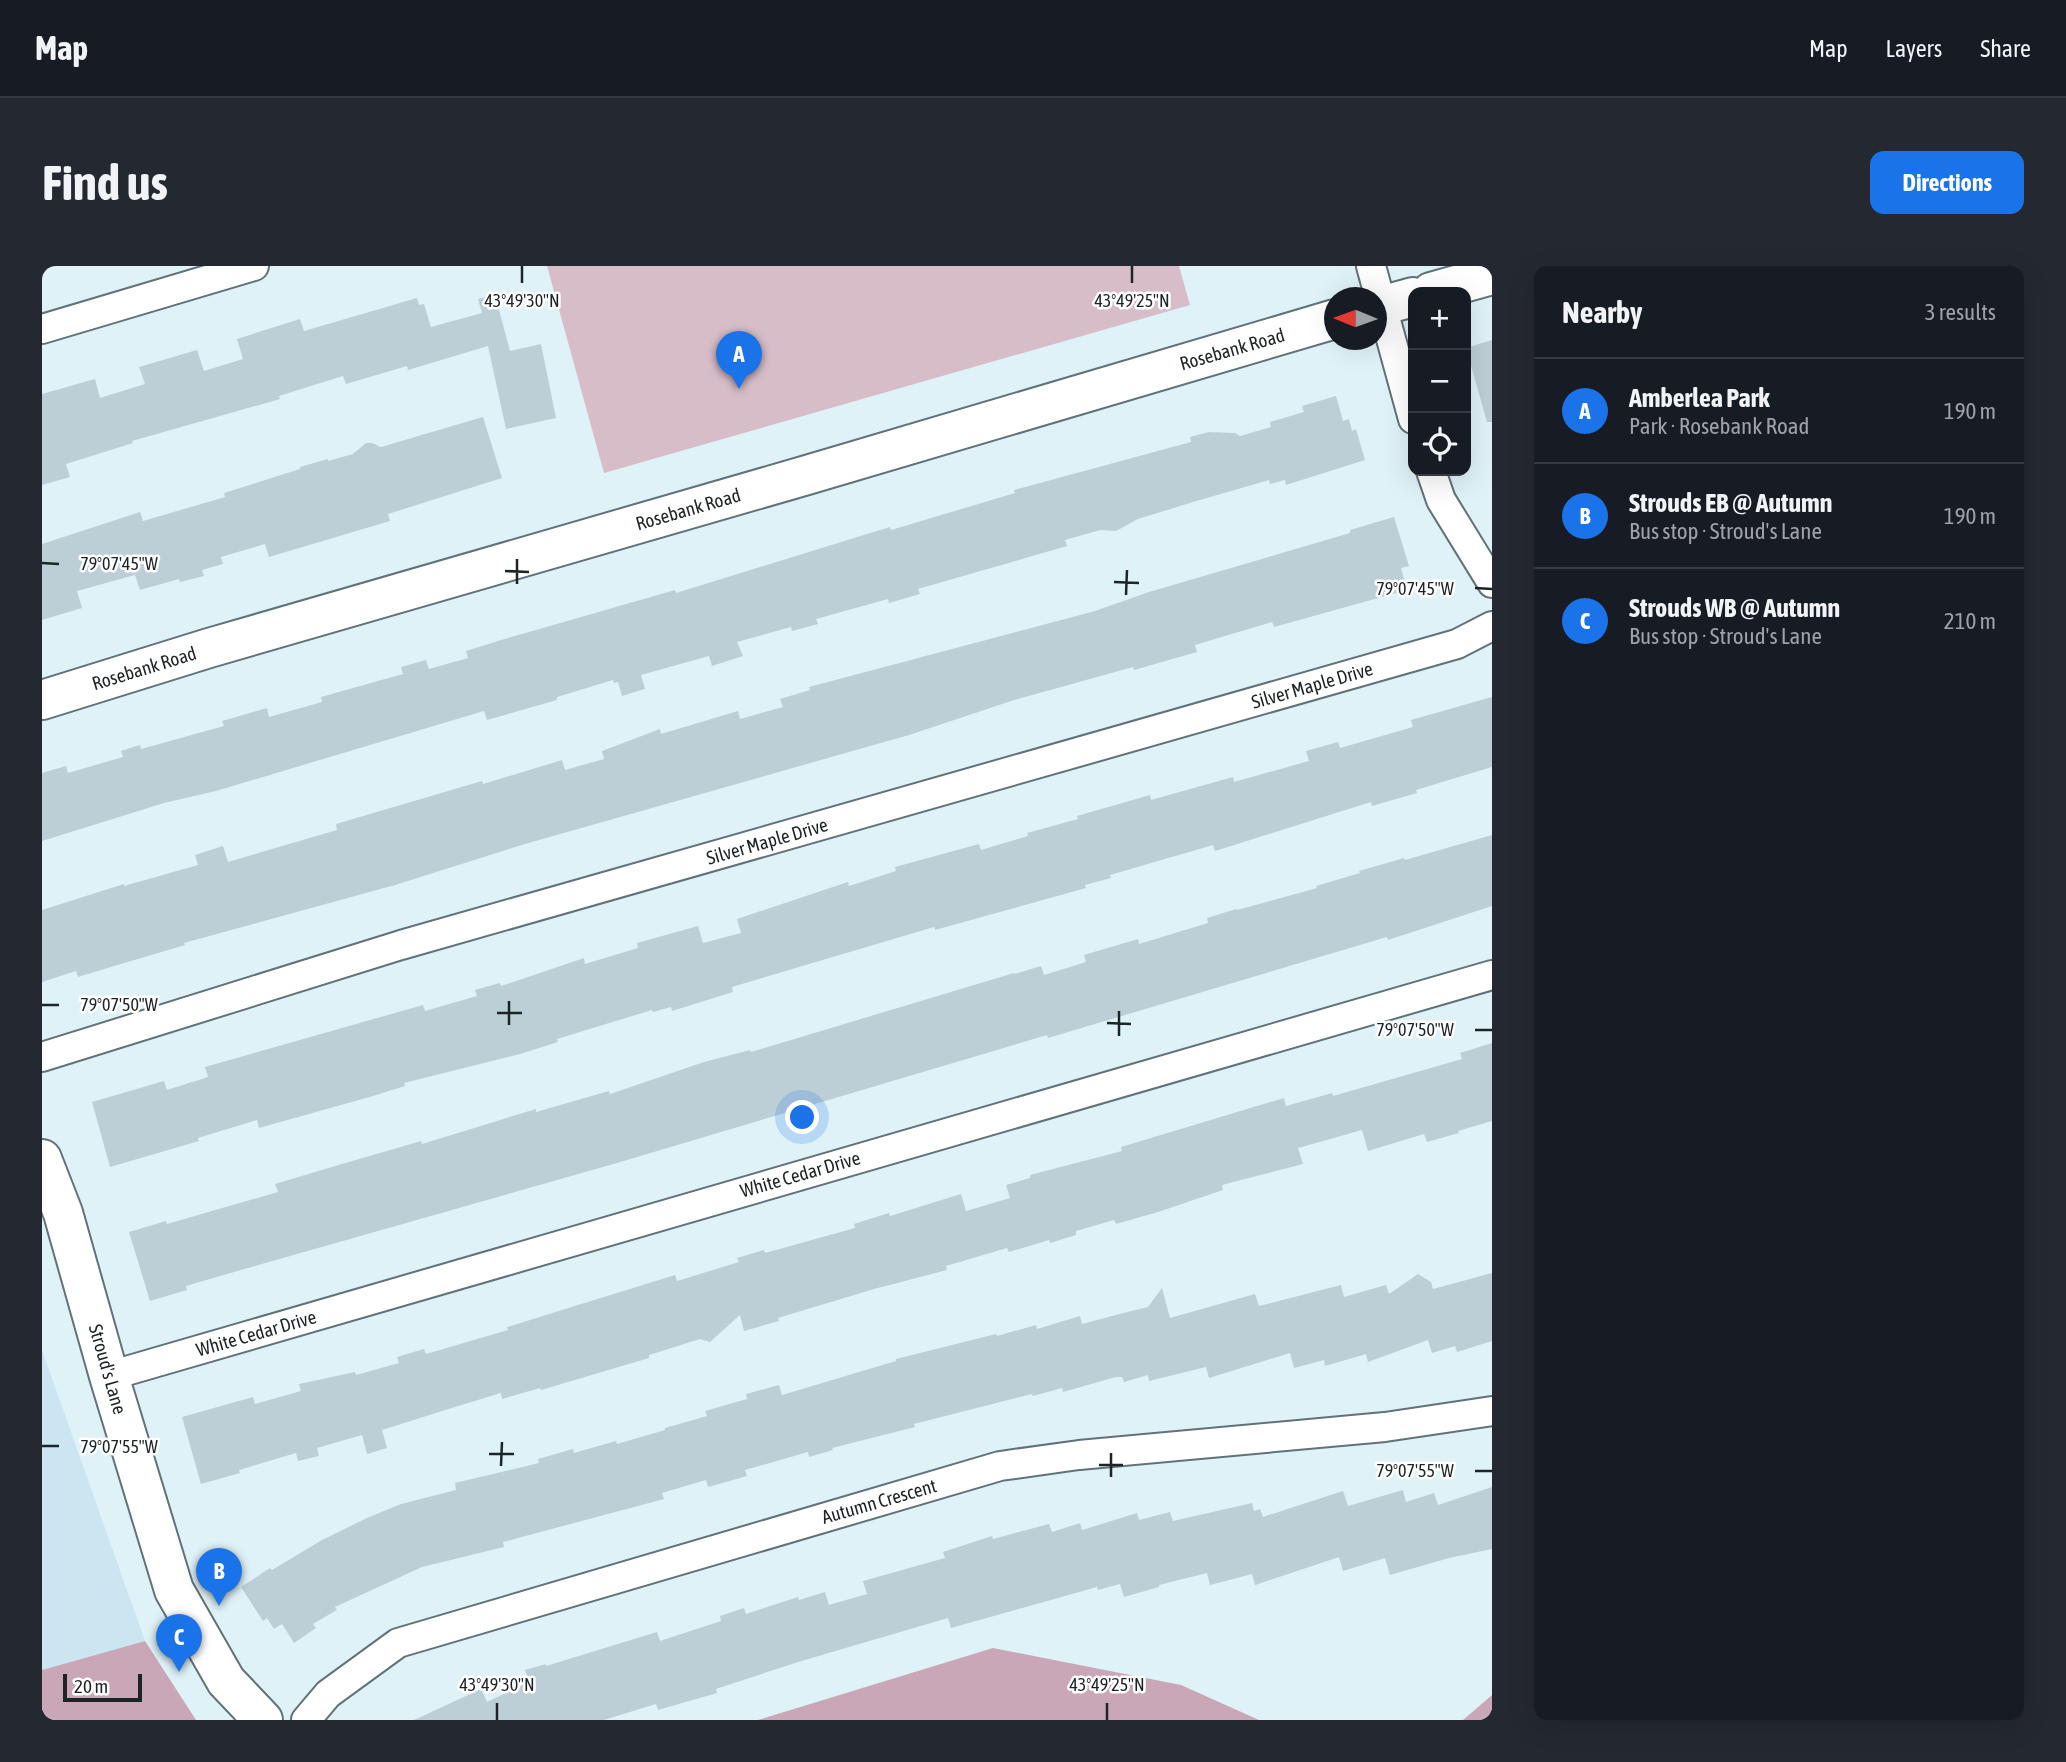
<!DOCTYPE html>
<meta charset="utf-8">
<style>
:root{--surface:#171b24;--page:#242831;--text:#f1f3f6;--muted:#9ea1a6;--line:#363941;--accent:#1a73e8}
body{margin:0;font-family:"Asap Condensed",sans-serif;background:var(--page);color:var(--text)}
.controls{position:absolute;right:21px;top:21px;display:grid;overflow:hidden;border-radius:14px;box-shadow:0 7px 28px #0002}
.controls button{width:63px;height:63px;display:grid;place-items:center;padding:0;border:0;border-bottom:2px solid var(--line);background:var(--surface);color:var(--text);font:35px sans-serif}
.compass{position:absolute;left:1282px;top:21px;width:63px;height:63px;border-radius:50%;background:var(--surface);box-shadow:0 7px 28px #0002;rotate:271deg}
.scale{position:absolute;left:21px;bottom:18px;width:79px;box-sizing:border-box;padding-left:7px;border:4px solid #1d2426;border-top:0;font-size:19px;line-height:24px;white-space:nowrap;color:#1d2426;-webkit-text-stroke:5px #fff;paint-order:stroke}
.you{position:absolute;left:761px;top:852px;width:24px;height:24px;margin:-18px;border:5px solid #fff;border-radius:50%;background:#1a73e8;box-shadow:0 0 0 10px #1a73e833}
.badge{display:grid;place-items:center;width:46px;height:46px;border-radius:50%;background:var(--accent);color:#fff;font-size:23px;font-weight:700}
.pin{position:absolute;translate:-50% -58px;filter:drop-shadow(0 2px 4px #0008)}
.pin::after{content:'';position:absolute;top:37px;width:24px;height:21px;background:inherit;clip-path:polygon(0 0,100% 0,50% 100%)}
.list{margin:0;padding:0;list-style:none}
h2{display:flex;justify-content:space-between;align-items:center;height:91px;margin:0;padding:0 28px;font-size:30px}
h2 small{font-size:23px;font-weight:400;color:var(--muted)}
.list li{display:grid;grid-template-columns:46px 1fr auto;gap:21px;align-items:center;box-sizing:border-box;height:105px;padding:0 28px;border-top:2px solid var(--line)}
.list b{display:block;font-size:26px;white-space:nowrap}
.list p{margin:0;font-size:23px;white-space:nowrap;color:var(--muted)}
.list em{font-size:23px;font-style:normal;color:var(--muted)}
.icon{flex:none;width:38px;height:38px;fill:none;stroke:currentColor;stroke-width:2;stroke-linecap:round;stroke-linejoin:round}
.map{position:relative;flex:none;width:1450px;height:1454px;overflow:hidden;border-radius:14px}
header{display:flex;align-items:center;gap:42px;box-sizing:border-box;height:98px;padding:0 35px;background:var(--surface);border-bottom:2px solid var(--line)}
header strong{font-size:33px}
nav{display:flex;gap:38px;margin-inline-start:auto;font-size:24px}
.intro{display:flex;align-items:center;justify-content:space-between;box-sizing:border-box;height:168px;padding:0 42px}
h1{margin:0;font-size:49px}
.button{padding:18px 32px;border-radius:14px;background:var(--accent);color:#fff;font-size:24px;font-weight:700}
main{display:flex;gap:42px;padding:0 42px}
aside{flex:1;background:var(--surface);border-radius:14px;box-shadow:0 7px 28px #0002}
.map>svg:first-child{display:block}
.built{fill:#cbe6f0}
.green{fill:#d7bdc8}
.forest{fill:#caa7b6}
.building{fill:#bdcfd6}
.lines{fill:none;stroke-linecap:round;stroke-linejoin:round}
.street-casing{stroke:#617278;stroke-width:32}
.secondary-casing{stroke:#617278;stroke-width:42}
.street{stroke:#fff;stroke-width:28}
.secondary{stroke:#fff;stroke-width:38}
.ticks{fill:none;stroke:#1d2426;stroke-width:2.5}
.labels{text-anchor:middle;dominant-baseline:central;stroke-width:5;stroke-linejoin:round;paint-order:stroke}
.street-label{font-size:19px;fill:#1d2426;stroke:#fff}
.ticks-label{font-size:18px;text-anchor:middle;fill:#1d2426;stroke:#fff;stroke-width:5;stroke-linejoin:round;paint-order:stroke}
</style>
<header>
<strong>Map</strong>
<nav><a>Map</a><a>Layers</a><a>Share</a></nav>
</header>
<div class="intro"><h1>Find us</h1><a class="button">Directions</a></div>
<main>
<div class="map">
<svg width="1450" height="1454" viewBox="0 0 1450 1454">
<rect width="100%" height="100%" fill="#dff2f8"/>
<!-- built -->
<path class="built" d="M 0,1084 L 103,1375 L 0,1404 Z"/>
<!-- green -->
<path class="green" d="M 505,0 L 1137,0 L 1148,39 L 562,207 Z"/>
<!-- forest -->
<path class="forest" d="M 103,1375 L 154,1454 L 0,1454 L 0,1404 Z
M 951,1382 L 1139,1419 L 1217,1454 L 716,1454 Z
M 1450,1429 L 1450,1454 L 1421,1454 Z"/>
<!-- building -->
<path class="building" d="M 453,29 L 468,85 L 499,78 L 514,152 L 464,163 L 446,80 L 366,104 L 365,100 L 304,118 L 301,110 L 237,130 L 238,133 L 90,175 L 91,177 L 24,198 L 28,211 L 0,219 L 0,128 L 53,113 L 58,132 L 103,118 L 97,101 L 155,84 L 162,105 L 201,93 L 195,73 L 258,53 L 262,65 L 375,32 L 377,39 L 382,38 L 389,61 L 440,47 L 436,33 Z
M 1450,74 L 1450,156 L 1445,156 L 1424,82 Z
M 1294,130 L 1301,155 L 1307,153 L 1310,165 L 1314,163 L 1323,194 L 1244,219 L 1243,214 L 1228,218 L 1227,214 L 1151,236 L 1096,253 L 1074,265 L 1058,264 L 1023,274 L 1025,280 L 876,323 L 878,328 L 847,337 L 846,333 L 774,353 L 776,358 L 750,365 L 749,361 L 695,376 L 701,390 L 670,400 L 667,390 L 599,409 L 603,423 L 580,430 L 576,416 L 572,417 L 571,414 L 515,431 L 515,434 L 445,454 L 442,445 L 174,525 L 122,537 L 0,575 L 0,507 L 24,500 L 26,507 L 81,491 L 79,485 L 98,479 L 99,483 L 182,460 L 180,455 L 225,442 L 227,451 L 280,436 L 279,431 L 361,408 L 359,401 L 384,394 L 387,403 L 426,392 L 424,385 L 456,375 L 633,324 L 634,327 L 825,268 L 848,261 L 849,264 L 973,227 L 972,224 L 1149,176 L 1148,171 L 1167,166 L 1193,167 L 1198,170 L 1229,161 L 1228,156 L 1262,146 L 1260,140 Z
M 441,151 L 460,212 L 346,248 L 348,255 L 227,291 L 223,278 L 179,291 L 181,298 L 160,304 L 162,310 L 138,316 L 137,313 L 98,324 L 93,309 L 35,325 L 40,342 L 0,354 L 0,278 L 98,246 L 101,255 L 183,231 L 182,227 L 258,203 L 258,201 L 286,193 L 286,195 L 311,188 L 324,177 L 330,177 L 339,181 Z
M 1352,251 L 1367,300 L 1359,302 L 1365,324 L 1232,361 L 1230,356 L 1153,379 L 1155,386 L 1092,404 L 1091,401 L 969,435 L 867,469 L 483,578 L 353,619 L 142,677 L 143,679 L 69,701 L 36,711 L 34,705 L 0,716 L 0,644 L 82,618 L 82,620 L 156,599 L 153,589 L 181,580 L 186,596 L 295,564 L 294,558 L 440,515 L 441,518 L 520,494 L 523,504 L 562,493 L 560,485 L 618,463 L 619,468 L 696,445 L 698,453 L 741,441 L 738,433 L 768,424 L 767,421 L 1053,345 L 1107,326 L 1308,267 L 1308,264 Z
M 1450,431 L 1450,501 L 1374,524 L 1375,527 L 1330,540 L 1329,536 L 1173,585 L 1171,579 L 1068,609 L 1069,612 L 1043,619 L 1044,622 L 893,664 L 892,661 L 690,721 L 691,726 L 630,745 L 629,741 L 611,746 L 610,744 L 515,773 L 516,776 L 478,788 L 362,817 L 363,820 L 331,830 L 217,862 L 215,854 L 156,872 L 157,875 L 68,901 L 50,836 L 122,815 L 125,824 L 166,811 L 163,801 L 381,739 L 383,745 L 435,730 L 433,724 L 458,717 L 459,720 L 542,692 L 543,698 L 596,682 L 595,677 L 656,660 L 661,677 L 699,667 L 695,653 L 806,616 L 807,620 L 854,605 L 853,601 L 937,578 L 939,584 L 986,570 L 985,567 L 1036,553 L 1035,550 L 1108,529 L 1109,534 L 1191,511 L 1192,516 L 1267,495 L 1264,485 L 1296,476 L 1298,482 L 1371,461 L 1369,454 Z
M 1450,569 L 1450,640 L 1346,674 L 1345,671 L 1006,772 L 1005,769 L 575,897 L 185,1008 L 144,1020 L 145,1024 L 108,1035 L 87,966 L 124,955 L 125,958 L 236,926 L 233,918 L 300,898 L 379,875 L 380,878 L 494,843 L 494,846 L 567,825 L 568,828 L 662,796 L 708,784 L 709,786 L 972,707 L 972,708 L 999,700 L 1002,709 L 1044,696 L 1042,689 L 1096,673 L 1097,678 L 1166,657 L 1165,652 L 1194,643 L 1195,644 L 1275,622 L 1274,620 L 1318,607 L 1317,605 L 1362,592 L 1363,594 Z
M 1450,777 L 1450,855 L 1416,865 L 1417,867 L 1385,876 L 1382,868 L 1326,885 L 1320,864 L 1256,882 L 1261,898 L 1180,919 L 1181,924 L 1116,946 L 1074,958 L 1072,954 L 1034,965 L 1034,969 L 1008,977 L 1007,974 L 967,986 L 965,982 L 904,1000 L 905,1004 L 832,1023 L 736,1052 L 737,1055 L 702,1065 L 698,1049 L 668,1076 L 658,1073 L 607,1089 L 607,1092 L 499,1124 L 498,1122 L 460,1133 L 459,1127 L 400,1145 L 340,1164 L 345,1182 L 325,1188 L 320,1169 L 275,1182 L 277,1190 L 256,1195 L 254,1187 L 197,1204 L 198,1207 L 159,1218 L 140,1151 L 211,1131 L 213,1138 L 259,1125 L 257,1118 L 313,1106 L 314,1109 L 357,1097 L 355,1091 L 382,1083 L 384,1088 L 466,1064 L 465,1061 L 633,1009 L 635,1015 L 697,996 L 695,992 L 722,984 L 723,987 L 813,962 L 812,958 L 847,947 L 848,950 L 919,928 L 924,945 L 968,932 L 964,919 L 988,912 L 988,909 L 1080,885 L 1079,881 L 1242,832 L 1244,840 L 1290,827 L 1291,830 L 1420,793 L 1418,787 Z
M 1450,1007 L 1450,1075 L 1415,1086 L 1413,1080 L 1390,1087 L 1386,1074 L 1326,1096 L 1324,1088 L 1283,1100 L 1282,1094 L 1252,1102 L 1248,1087 L 1167,1112 L 1164,1101 L 1107,1115 L 1106,1109 L 1082,1116 L 1080,1111 L 1074,1111 L 1021,1126 L 1020,1122 L 991,1130 L 990,1128 L 872,1158 L 873,1161 L 790,1182 L 791,1184 L 767,1191 L 766,1186 L 703,1204 L 705,1210 L 684,1216 L 666,1221 L 664,1214 L 620,1227 L 622,1233 L 461,1276 L 462,1281 L 380,1301 L 293,1341 L 295,1344 L 271,1358 L 274,1362 L 252,1377 L 240,1358 L 232,1363 L 225,1352 L 221,1355 L 199,1321 L 228,1302 L 230,1304 L 280,1274 L 325,1252 L 359,1238 L 414,1224 L 413,1217 L 497,1197 L 496,1193 L 531,1183 L 532,1187 L 574,1175 L 575,1178 L 623,1164 L 623,1162 L 665,1150 L 663,1145 L 705,1133 L 704,1128 L 737,1119 L 740,1129 L 854,1095 L 854,1093 L 954,1068 L 955,1070 L 994,1059 L 995,1063 L 1038,1050 L 1040,1058 L 1089,1045 L 1106,1041 L 1120,1022 L 1128,1052 L 1213,1028 L 1217,1040 L 1299,1019 L 1302,1031 L 1344,1019 L 1347,1028 L 1376,1008 L 1389,1016 L 1391,1023 Z
M 1450,1221 L 1450,1283 L 1407,1292 L 1348,1309 L 1343,1292 L 1301,1305 L 1297,1291 L 1213,1319 L 1210,1308 L 1168,1319 L 1165,1307 L 1117,1319 L 1117,1321 L 1082,1331 L 1078,1318 L 1056,1324 L 1055,1321 L 909,1362 L 906,1352 L 756,1396 L 674,1423 L 675,1427 L 616,1444 L 614,1438 L 562,1454 L 372,1454 L 439,1423 L 445,1436 L 487,1416 L 483,1404 L 504,1398 L 504,1400 L 615,1366 L 618,1375 L 679,1355 L 678,1350 L 702,1342 L 704,1348 L 756,1331 L 757,1334 L 783,1326 L 787,1339 L 825,1328 L 821,1315 L 903,1292 L 901,1286 L 950,1270 L 951,1273 L 1007,1258 L 1010,1266 L 1038,1257 L 1040,1264 L 1095,1247 L 1097,1254 L 1128,1246 L 1131,1255 L 1210,1237 L 1212,1245 L 1218,1243 L 1221,1251 L 1301,1225 L 1306,1240 L 1361,1224 L 1364,1236 L 1392,1227 L 1396,1239 Z"/>
<g class="lines">
<defs>
<path id="street" d="M 1329,0 L 1371,153
M 0,63 L 212,0
M 1389,205 L 1399,234 L 1450,317
M 0,791 L 359,679 L 1415,378 L 1450,360
M 67,1110 L 1450,709
M 264,1454 L 286,1428 L 356,1377 L 958,1200 L 1037,1189 L 1343,1161 L 1450,1145"/>
<path id="secondary" d="M 1389,26 L 1450,9
M 1335,41 L 1371,31
M 0,434 L 167,382 L 765,209 L 1293,53
M 0,893 L 21,947 L 67,1110 L 132,1324 L 184,1415 L 221,1454"/>
</defs>
<!-- street casing -->
<use href="#street" class="street-casing"/>
<!-- secondary casing -->
<use href="#secondary" class="secondary-casing"/>
<!-- street -->
<use href="#street" class="street"/>
<!-- secondary -->
<use href="#secondary" class="secondary"/>
</g>
<!-- ticks -->
<path class="ticks" d="M 480,17 L 480,0M 1090,17 L 1090,0M 0,297 L 17,298M 463,305 L 487,306M 1072,316 L 1097,317M 475,318 L 475,293M 1433,322 L 1450,323M 1084,329 L 1085,304M 0,739 L 17,739M 455,747 L 480,747M 1065,757 L 1089,758M 467,759 L 467,735M 1433,764 L 1450,764M 1077,770 L 1077,745M 0,1180 L 17,1180M 447,1188 L 472,1188M 1057,1199 L 1081,1199M 459,1200 L 460,1176M 1433,1205 L 1450,1205M 1069,1211 L 1069,1187M 455,1454 L 455,1437M 1065,1454 L 1065,1437"/>
<g class="labels">
<!-- street labels -->
<g class="street-label">
<text transform="translate(1190 83) rotate(-16)">Rosebank Road</text>
<text transform="translate(646 243) rotate(-16)">Rosebank Road</text>
<text transform="translate(102 402) rotate(-17)">Rosebank Road</text>
<text transform="translate(1270 419) rotate(-16)">Silver Maple Drive</text>
<text transform="translate(725 575) rotate(-16)">Silver Maple Drive</text>
<text transform="translate(758 908) rotate(-16)">White Cedar Drive</text>
<text transform="translate(214 1067) rotate(-16)">White Cedar Drive</text>
<text transform="translate(66 1103) rotate(74)">Stroud's Lane</text>
<text transform="translate(837 1235) rotate(-16)">Autumn Crescent</text>
</g>
</g>
<g class="ticks-label">
<text x="480" y="41">43°49'30"N</text>
<text x="1090" y="41">43°49'25"N</text>
<text x="77" y="304">79°07'45"W</text>
<text x="1373" y="329">79°07'45"W</text>
<text x="77" y="745">79°07'50"W</text>
<text x="1373" y="770">79°07'50"W</text>
<text x="77" y="1187">79°07'55"W</text>
<text x="1373" y="1211">79°07'55"W</text>
<text x="455" y="1425">43°49'30"N</text>
<text x="1065" y="1425">43°49'25"N</text>
</g>
</svg>
<div class="controls">
<button>+</button>
<button>−</button>
<button><svg class="icon" aria-label="locate" viewBox="0 0 24 24"><circle cx="12" cy="12" r="6"/><path d="M12 2v4M12 18v4M2 12h4M18 12h4"/></svg></button>
</div>
<svg class="compass" viewBox="-18 -18 36 36"><path d="M0-13l5 13h-10z" fill="#e53935"/><path d="M0 13l5-13h-10z" fill="#9ea1a6"/></svg>
<div class="scale">20 m</div>
<div class="you"></div>
<div class="pin badge" style="left:697px;top:123px">A</div>
<div class="pin badge" style="left:177px;top:1340px">B</div>
<div class="pin badge" style="left:137px;top:1406px">C</div>
</div>
<aside>
<h2>Nearby<small>3 results</small></h2>
<ul class="list">
<li><span class="badge">A</span><div><b>Amberlea Park</b><p>Park · Rosebank Road</p></div><em>190 m</em></li>
<li><span class="badge">B</span><div><b>Strouds EB @ Autumn</b><p>Bus stop · Stroud's Lane</p></div><em>190 m</em></li>
<li><span class="badge">C</span><div><b>Strouds WB @ Autumn</b><p>Bus stop · Stroud's Lane</p></div><em>210 m</em></li>
</ul>
</aside>
</main>
